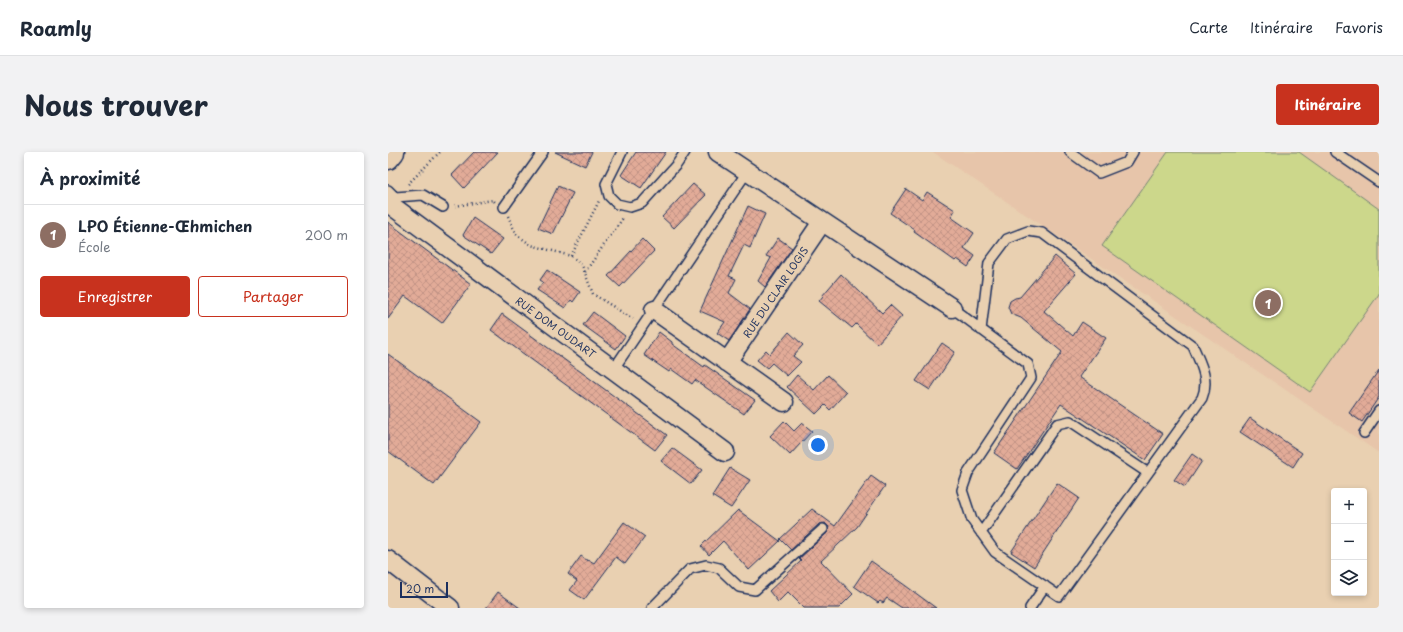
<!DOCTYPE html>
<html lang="fr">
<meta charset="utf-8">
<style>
:root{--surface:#fff;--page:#f2f2f3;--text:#1f2937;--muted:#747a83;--line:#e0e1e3;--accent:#c8321e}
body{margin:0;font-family:"Playpen Sans",sans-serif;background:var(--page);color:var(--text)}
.controls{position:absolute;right:12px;bottom:12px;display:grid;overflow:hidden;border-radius:4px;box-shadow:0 2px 6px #0003}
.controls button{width:36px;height:36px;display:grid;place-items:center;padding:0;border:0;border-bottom:1px solid var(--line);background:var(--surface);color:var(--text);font:20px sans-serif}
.scale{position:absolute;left:12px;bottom:10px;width:48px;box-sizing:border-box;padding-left:4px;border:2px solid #1b2f5e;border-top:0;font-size:11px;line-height:14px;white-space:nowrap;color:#1b2f5e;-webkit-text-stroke:3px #e9d0b1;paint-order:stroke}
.you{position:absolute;left:430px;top:293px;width:14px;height:14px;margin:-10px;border:3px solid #fff;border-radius:50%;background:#1a73e8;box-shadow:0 0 0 6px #1a73e833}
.badge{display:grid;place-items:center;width:26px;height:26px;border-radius:50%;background:var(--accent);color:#fff;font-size:13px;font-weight:700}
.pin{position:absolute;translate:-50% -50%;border:2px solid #fff;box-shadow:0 1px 4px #0006}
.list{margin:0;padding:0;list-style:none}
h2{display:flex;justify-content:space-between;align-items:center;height:52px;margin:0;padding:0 16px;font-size:17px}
h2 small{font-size:13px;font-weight:400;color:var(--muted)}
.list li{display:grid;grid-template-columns:26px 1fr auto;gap:12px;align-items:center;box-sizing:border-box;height:60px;padding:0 16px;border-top:1px solid var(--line)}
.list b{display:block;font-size:15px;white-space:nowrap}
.list p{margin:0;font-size:13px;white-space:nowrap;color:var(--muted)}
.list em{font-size:13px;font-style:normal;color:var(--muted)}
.actions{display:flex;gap:8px;padding:12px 16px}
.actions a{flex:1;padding:9px 0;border:1px solid var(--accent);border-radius:4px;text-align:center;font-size:14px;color:var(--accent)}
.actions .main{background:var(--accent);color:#fff}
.icon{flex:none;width:22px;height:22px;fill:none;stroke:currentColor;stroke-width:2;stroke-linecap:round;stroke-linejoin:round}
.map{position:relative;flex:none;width:991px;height:456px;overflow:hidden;border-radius:4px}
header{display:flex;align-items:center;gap:24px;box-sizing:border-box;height:56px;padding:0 20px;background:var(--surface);border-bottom:1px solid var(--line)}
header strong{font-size:19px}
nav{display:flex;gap:22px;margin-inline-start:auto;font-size:14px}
.intro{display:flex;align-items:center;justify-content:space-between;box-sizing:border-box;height:96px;padding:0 24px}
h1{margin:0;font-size:28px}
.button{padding:10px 18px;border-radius:4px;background:var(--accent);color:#fff;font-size:14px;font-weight:700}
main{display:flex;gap:24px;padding:0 24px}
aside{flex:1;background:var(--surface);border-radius:4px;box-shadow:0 2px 6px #0003}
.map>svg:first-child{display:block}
.built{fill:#e7c5aa}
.pitch{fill:#ccd78b;stroke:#748374}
.building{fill:url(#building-cross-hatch);stroke:#1b2f5e}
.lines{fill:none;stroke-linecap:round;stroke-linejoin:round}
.service-casing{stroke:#1b2f5e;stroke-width:12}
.minor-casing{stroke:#1b2f5e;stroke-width:21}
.secondary-casing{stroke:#1b2f5e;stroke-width:25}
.path{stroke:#1b2f5e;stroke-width:2.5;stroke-dasharray:1 3;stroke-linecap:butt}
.service{stroke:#e9d0b1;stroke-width:9}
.minor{stroke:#e9d0b1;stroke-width:18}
.secondary{stroke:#e9d0b1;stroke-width:22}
.labels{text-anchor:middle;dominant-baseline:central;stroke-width:3.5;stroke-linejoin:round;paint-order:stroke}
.street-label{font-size:10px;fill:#1b2f5e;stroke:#e9d0b1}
</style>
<header>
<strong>Roamly</strong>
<nav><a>Carte</a><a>Itinéraire</a><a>Favoris</a></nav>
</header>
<div class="intro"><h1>Nous trouver</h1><a class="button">Itinéraire</a></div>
<main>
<aside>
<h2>À proximité<small></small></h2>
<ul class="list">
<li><span class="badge" style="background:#8d6e63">1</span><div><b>LPO Étienne-Œhmichen</b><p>École</p></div><em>200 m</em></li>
</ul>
<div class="actions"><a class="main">Enregistrer</a><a>Partager</a></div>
</aside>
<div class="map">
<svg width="991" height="456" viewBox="0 0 991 456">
<defs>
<pattern id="building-cross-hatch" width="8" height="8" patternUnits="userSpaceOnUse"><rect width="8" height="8" fill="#e2ab98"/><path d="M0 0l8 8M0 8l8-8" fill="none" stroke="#c19385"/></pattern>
</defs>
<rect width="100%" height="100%" fill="#e9d0b1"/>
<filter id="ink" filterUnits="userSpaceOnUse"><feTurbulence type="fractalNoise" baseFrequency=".025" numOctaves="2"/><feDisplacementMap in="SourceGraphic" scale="8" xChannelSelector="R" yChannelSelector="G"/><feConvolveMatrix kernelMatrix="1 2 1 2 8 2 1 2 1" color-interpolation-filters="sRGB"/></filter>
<g filter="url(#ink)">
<!-- built -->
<path class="built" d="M 545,0 L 991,0 L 991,301 Z"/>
<!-- pitch -->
<path class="pitch" d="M 780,0 L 911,0 L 991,57 L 991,142 L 922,240 L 714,94 Z"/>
<!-- building -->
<path class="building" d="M 86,0 L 110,0 L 76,36 L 64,23 Z
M 167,0 L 204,0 L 197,14 Z
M 248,0 L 278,0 L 253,36 L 233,23 Z
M 305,32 L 318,43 L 286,76 L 274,65 Z
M 170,34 L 185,41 L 165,82 L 150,76 Z
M 518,37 L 534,48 L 539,40 L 567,58 L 563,65 L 586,81 L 576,96 L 587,104 L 580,115 L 569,107 L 567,109 L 526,80 L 527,78 L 502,61 Z
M 360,54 L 377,62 L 362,96 L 356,93 L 341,124 L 348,127 L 341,141 L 362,157 L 341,189 L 329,181 L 337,170 L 312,159 Z
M 85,66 L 115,87 L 103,102 L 75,83 Z
M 0,70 L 83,132 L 54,171 L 17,144 L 0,167 Z
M 390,86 L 404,96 L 377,135 L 370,129 L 383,106 L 378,104 Z
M 254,87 L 266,99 L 232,135 L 220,124 Z
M 667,104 L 688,122 L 656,159 L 685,184 L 694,170 L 718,186 L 691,225 L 775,282 L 757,308 L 673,252 L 629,317 L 606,301 L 674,200 L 633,166 L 623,162 L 620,155 L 622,149 L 627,146 L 632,145 Z
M 159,118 L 192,140 L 185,150 L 183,148 L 177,156 L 149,138 L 155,130 L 152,128 Z
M 453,122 L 494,161 L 502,153 L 514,164 L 489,192 L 468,172 L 464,176 L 431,149 L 435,144 L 434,144 Z
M 205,160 L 237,184 L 228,197 L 195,173 Z
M 114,162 L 279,283 L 267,298 L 103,178 Z
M 271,180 L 284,190 L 284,192 L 316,215 L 317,213 L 367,248 L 356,262 L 307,228 L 304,232 L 283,217 L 281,220 L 256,203 Z
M 401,180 L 415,193 L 405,204 L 413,210 L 399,224 L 384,211 L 379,216 L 369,208 L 378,198 L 382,202 Z
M 554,191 L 567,200 L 542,238 L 528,229 Z
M 0,202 L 93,270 L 46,333 L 0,299 Z
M 991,218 L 991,245 L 974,270 L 961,261 Z
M 409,223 L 426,238 L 440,223 L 458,240 L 442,258 L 437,253 L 428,262 L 399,235 Z
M 862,266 L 914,301 L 905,315 L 852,280 Z
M 396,269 L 406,279 L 414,271 L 424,279 L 402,303 L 382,284 Z
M 284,296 L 314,318 L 303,332 L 273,309 Z
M 804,302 L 814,309 L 797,335 L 786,328 Z
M 342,316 L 362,328 L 343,356 L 324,344 Z
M 483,324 L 497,334 L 469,375 L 433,409 L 465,442 L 451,456 L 416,456 L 400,440 L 390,450 L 381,439 L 413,409 L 411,407 L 439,381 L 441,375 L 437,371 L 431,372 L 403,398 L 392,387 L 424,357 L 447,374 Z
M 669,331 L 691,346 L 646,415 L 623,400 Z
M 350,358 L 392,389 L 361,418 L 335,389 L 321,403 L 313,394 Z
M 236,370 L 257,385 L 237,412 L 228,405 L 196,448 L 182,438 L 189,429 L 180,422 L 193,404 L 200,409 L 201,408 L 206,411 Z
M 483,409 L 518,434 L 548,456 L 514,456 L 499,446 L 495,451 L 492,449 L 490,451 L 466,434 Z
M 110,440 L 132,456 L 98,456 Z"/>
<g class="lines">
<defs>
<path id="service" d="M 234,0 L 218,32 L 221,44 L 229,52 L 242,55 L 254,51 L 289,12 L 297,0
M 682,0 L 711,21 L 739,10 L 745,0
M 947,0 L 991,30
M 0,38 L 7,45 L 35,43 L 55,55
M 116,55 L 155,0
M 564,156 L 640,212 L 643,226 L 580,321 L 574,338 L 584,368 L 607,400 L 671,444 L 814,246 C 822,227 812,211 805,194 L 654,81 L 640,79 L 619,87 L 601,111 L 593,178
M 225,218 L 359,20
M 976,281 L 991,259
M 593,381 L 669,272 L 682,269 L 760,321
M 264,456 L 302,417 L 318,413 L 331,416 L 351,435 L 367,438 L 435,377
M 642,456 L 657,434"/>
<path id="minor" d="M 330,0 L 564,156
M 0,51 L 337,300
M 266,158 L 396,250
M 339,210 L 434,70
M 0,408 L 62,456"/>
<path id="secondary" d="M 0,6 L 5,0"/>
</defs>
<!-- service casing -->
<use href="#service" class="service-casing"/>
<!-- minor casing -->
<use href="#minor" class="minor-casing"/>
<!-- secondary casing -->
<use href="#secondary" class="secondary-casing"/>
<!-- path -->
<path class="path" d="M 20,32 L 52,0
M 67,54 L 105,48 L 107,50
M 120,64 L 128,82 L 143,93 L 183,104 L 194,113 L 205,142 L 245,167
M 183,104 L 211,49
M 197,120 L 235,66"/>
<!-- service -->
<use href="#service" class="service"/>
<!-- minor -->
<use href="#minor" class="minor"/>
<!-- secondary -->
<use href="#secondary" class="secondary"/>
</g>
</g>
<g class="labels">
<!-- street labels -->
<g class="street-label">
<text transform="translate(387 140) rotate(-56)">RUE DU CLAIR LOGIS</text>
<text transform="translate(168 175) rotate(36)">RUE DOM OUDART</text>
</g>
</g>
</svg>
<div class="controls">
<button>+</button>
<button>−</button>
<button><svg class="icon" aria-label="layers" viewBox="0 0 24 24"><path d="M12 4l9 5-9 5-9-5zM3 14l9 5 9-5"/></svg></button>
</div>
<div class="scale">20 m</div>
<div class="you"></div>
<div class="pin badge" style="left:880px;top:151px;background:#8d6e63">1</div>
</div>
</main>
